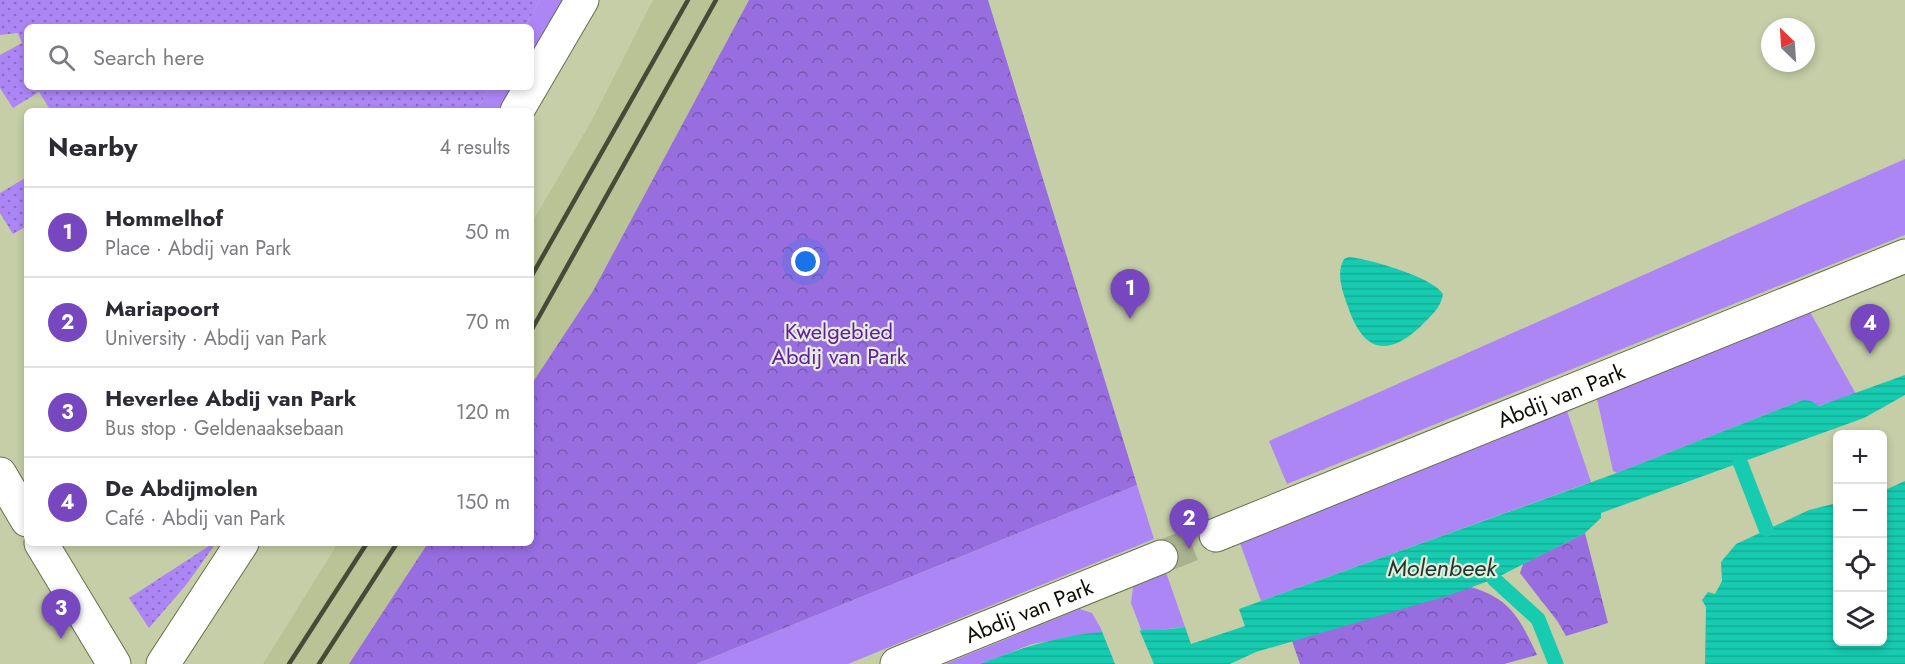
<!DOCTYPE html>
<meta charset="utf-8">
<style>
:root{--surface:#fff;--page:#f2f2f3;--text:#2b2b33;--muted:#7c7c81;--line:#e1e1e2;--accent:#7747bf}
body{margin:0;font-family:Jost,sans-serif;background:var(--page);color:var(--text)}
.controls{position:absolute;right:18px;bottom:18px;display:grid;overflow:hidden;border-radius:9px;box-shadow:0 3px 9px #0003}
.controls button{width:54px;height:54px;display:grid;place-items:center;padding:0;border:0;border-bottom:2px solid var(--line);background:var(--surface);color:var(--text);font:30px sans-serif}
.compass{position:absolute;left:1761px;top:18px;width:54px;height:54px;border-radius:50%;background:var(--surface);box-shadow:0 3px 9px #0003;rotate:335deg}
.you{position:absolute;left:806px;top:262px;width:21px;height:21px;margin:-15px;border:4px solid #fff;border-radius:50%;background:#1a73e8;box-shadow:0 0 0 9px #1a73e833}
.badge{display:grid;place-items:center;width:39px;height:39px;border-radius:50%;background:var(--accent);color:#fff;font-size:20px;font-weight:700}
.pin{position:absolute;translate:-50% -50px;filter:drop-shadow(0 2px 3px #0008)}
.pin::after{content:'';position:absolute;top:32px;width:21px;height:18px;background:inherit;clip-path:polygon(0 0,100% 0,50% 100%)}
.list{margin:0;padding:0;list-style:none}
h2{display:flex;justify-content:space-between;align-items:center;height:78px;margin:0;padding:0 24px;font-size:26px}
h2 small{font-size:20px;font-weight:400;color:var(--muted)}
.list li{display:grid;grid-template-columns:39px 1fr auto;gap:18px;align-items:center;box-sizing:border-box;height:90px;padding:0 24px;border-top:2px solid var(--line)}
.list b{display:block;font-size:22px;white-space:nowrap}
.list p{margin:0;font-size:20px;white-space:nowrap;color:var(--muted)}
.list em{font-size:20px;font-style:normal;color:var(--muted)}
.icon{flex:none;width:33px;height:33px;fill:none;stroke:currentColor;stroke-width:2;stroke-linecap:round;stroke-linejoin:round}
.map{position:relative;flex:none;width:1905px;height:664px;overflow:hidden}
.search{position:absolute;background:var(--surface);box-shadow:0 3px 9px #0003;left:24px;top:24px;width:510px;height:66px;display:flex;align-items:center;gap:15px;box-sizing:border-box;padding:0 21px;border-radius:9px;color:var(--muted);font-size:22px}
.panel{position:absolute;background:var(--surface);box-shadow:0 3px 9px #0003;left:24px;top:108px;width:510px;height:438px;border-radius:9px}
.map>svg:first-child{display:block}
.built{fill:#b9c396}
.grass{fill:#ad86f6}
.forest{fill:url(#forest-crowns)}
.garden{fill:url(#garden-dots)}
.water{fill:url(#water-rules)}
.pier{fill:#c5cea7}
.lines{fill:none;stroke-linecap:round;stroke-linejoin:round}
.stream{stroke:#16cbb0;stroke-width:15}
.minor-tunnel{stroke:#a9b18e;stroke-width:33;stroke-dasharray:33 16;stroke-linecap:butt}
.minor-casing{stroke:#676f4c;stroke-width:35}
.tertiary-casing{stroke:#676f4c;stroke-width:35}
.minor{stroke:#fff;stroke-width:33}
.tertiary{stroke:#fff;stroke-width:33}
.rail{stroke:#464a36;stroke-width:4.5}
.labels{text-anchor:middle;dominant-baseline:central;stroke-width:4.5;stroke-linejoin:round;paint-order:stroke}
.park-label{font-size:22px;fill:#601ea9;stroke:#e7ecd8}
.street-label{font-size:22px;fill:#0c0f03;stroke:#e7ecd8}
.water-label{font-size:24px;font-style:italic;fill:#183832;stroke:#e7ecd8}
</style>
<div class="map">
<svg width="1905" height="664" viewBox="0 0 1905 664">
<defs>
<pattern id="forest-crowns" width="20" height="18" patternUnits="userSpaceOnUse" patternTransform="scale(1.5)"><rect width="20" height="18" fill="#976de0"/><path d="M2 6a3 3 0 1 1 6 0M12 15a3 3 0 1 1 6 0" fill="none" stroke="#7a58b3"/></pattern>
<pattern id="garden-dots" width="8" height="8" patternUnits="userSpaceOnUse" patternTransform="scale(1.5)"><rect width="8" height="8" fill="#ad86f6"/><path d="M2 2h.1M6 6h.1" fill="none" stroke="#8b6cc5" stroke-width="1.8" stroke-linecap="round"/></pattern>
<pattern id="water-rules" width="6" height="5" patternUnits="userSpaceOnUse" patternTransform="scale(1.5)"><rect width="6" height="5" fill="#16cbb0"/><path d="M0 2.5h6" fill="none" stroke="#13ad96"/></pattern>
</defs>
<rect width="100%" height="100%" fill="#c5cea7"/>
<!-- built -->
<path class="built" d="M 653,0 L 749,0 L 593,291 L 531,385 L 531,224 L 591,122 Z
M 338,543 L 428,543 L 350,664 L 263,664 Z"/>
<!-- grass -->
<path class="grass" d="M 540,0 L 566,0 L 531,64 L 531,27 L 525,27 Z
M 490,87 L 517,87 L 502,111 L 476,111 Z
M 1905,159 L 1905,235 L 1287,484 L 1269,441 Z
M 1810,312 L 1856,394 L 1818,406 L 1803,400 L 1617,473 L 1613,471 L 1597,399 Z
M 1567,411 L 1591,482 L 1261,601 L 1240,543 Z
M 1137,485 L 1154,539 L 848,664 L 696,664 Z
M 1165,574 L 1167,575 L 1185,627 L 1142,632 L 1131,603 L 1133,587 Z
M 1080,609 L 1092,613 L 1103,632 L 1032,644 L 980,664 L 945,664 Z"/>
<!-- forest -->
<path class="forest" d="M 749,0 L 988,0 L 1137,485 L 696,664 L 349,664 L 428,543 L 531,543 L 531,385 L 593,291 Z
M 1585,533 L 1608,623 L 1566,636 L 1558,622 L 1520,573 L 1523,564 Z
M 1471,587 C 1511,599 1520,619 1537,655 L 1504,664 L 1300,664 L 1292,641 Z"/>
<!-- garden -->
<path class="garden" d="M 0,0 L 540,0 L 525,27 L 27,27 L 27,87 L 490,87 L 476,111 L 51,111 L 39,92 L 13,108 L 0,88 L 0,55 L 22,43 L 18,33 L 0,35 Z
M 27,177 L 27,226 L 13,234 L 0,213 L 0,193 Z
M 208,543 L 216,543 L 186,585 L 149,628 L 129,598 L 209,546 Z"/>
<!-- water -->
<path class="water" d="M 1349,257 C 1369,259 1433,277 1443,294 C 1441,308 1430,317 1420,327 C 1383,361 1361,347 1347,304 C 1342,290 1336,273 1344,259 Z
M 1905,375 L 1905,395 L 1864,418 L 1601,513 L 1601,518 L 1585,533 L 1494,579 L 1450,595 L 1256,652 L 1230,664 L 980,664 C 1020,648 1058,636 1101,632 C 1130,629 1157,632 1185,627 L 1191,644 L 1245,626 L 1239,609 L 1614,474 L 1803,400 L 1811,401 L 1819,406 Z
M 1905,481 L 1905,664 L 1705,664 L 1706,607 L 1702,600 L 1708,592 L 1715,594 L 1722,581 L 1721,562 L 1736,544 L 1809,510 L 1837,503 L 1838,642 L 1882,642 L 1883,491 Z"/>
<!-- pier -->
<path class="pier" d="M 1101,629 L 1139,629 L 1154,664 L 1115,664 Z"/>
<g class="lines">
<!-- stream -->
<path class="stream" d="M 1740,462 L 1766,529
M 1494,579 L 1538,619 L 1556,664"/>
<!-- minor-tunnel -->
<path class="minor-tunnel" d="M 1161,557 L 1216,535"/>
<defs>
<g id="minor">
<path d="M 517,111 L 582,0"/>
<path id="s1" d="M 1216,535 L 1905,256"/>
<path d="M 163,664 L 242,543"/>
<path id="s2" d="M 897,664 L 1161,557"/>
</g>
<path id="tertiary" d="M 0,474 L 27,520
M 41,543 L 114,664"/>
</defs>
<!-- minor casing -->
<use href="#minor" class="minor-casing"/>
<!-- tertiary casing -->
<use href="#tertiary" class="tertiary-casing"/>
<!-- minor -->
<use href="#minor" class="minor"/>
<!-- tertiary -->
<use href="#tertiary" class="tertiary"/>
<!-- rail -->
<path class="rail" d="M 531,277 L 688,0
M 531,331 L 716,0
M 289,664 L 367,543
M 319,664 L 397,543"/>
</g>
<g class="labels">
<!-- park labels -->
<g class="park-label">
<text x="839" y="331">Kwelgebied<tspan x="839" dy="25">Abdij van Park</tspan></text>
</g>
<!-- street labels -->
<g class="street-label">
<text stroke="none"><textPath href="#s1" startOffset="372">Abdij van Park</textPath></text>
<text stroke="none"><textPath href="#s2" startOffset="142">Abdij van Park</textPath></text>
</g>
<!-- water labels -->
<g class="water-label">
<text x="1442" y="567">Molenbeek</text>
</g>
</g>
</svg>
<div class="controls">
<button>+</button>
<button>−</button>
<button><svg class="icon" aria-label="locate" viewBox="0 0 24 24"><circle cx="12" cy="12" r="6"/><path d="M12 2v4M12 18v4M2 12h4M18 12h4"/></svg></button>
<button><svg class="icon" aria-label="layers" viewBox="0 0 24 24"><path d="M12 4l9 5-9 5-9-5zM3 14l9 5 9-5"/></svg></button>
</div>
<svg class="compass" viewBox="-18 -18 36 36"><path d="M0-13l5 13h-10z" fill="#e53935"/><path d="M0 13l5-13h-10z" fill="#7c7c81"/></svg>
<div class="you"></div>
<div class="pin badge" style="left:1130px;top:319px">1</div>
<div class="pin badge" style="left:1189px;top:549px">2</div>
<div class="pin badge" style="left:61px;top:639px">3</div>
<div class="pin badge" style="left:1870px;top:354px">4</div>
<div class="search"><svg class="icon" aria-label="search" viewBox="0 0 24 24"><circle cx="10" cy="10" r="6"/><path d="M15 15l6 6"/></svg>Search here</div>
<section class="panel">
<h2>Nearby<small>4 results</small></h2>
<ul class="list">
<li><span class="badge">1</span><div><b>Hommelhof</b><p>Place · Abdij van Park</p></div><em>50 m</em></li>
<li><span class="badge">2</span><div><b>Mariapoort</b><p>University · Abdij van Park</p></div><em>70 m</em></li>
<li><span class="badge">3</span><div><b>Heverlee Abdij van Park</b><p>Bus stop · Geldenaaksebaan</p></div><em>120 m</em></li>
<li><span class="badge">4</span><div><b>De Abdijmolen</b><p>Café · Abdij van Park</p></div><em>150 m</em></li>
</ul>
</section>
</div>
